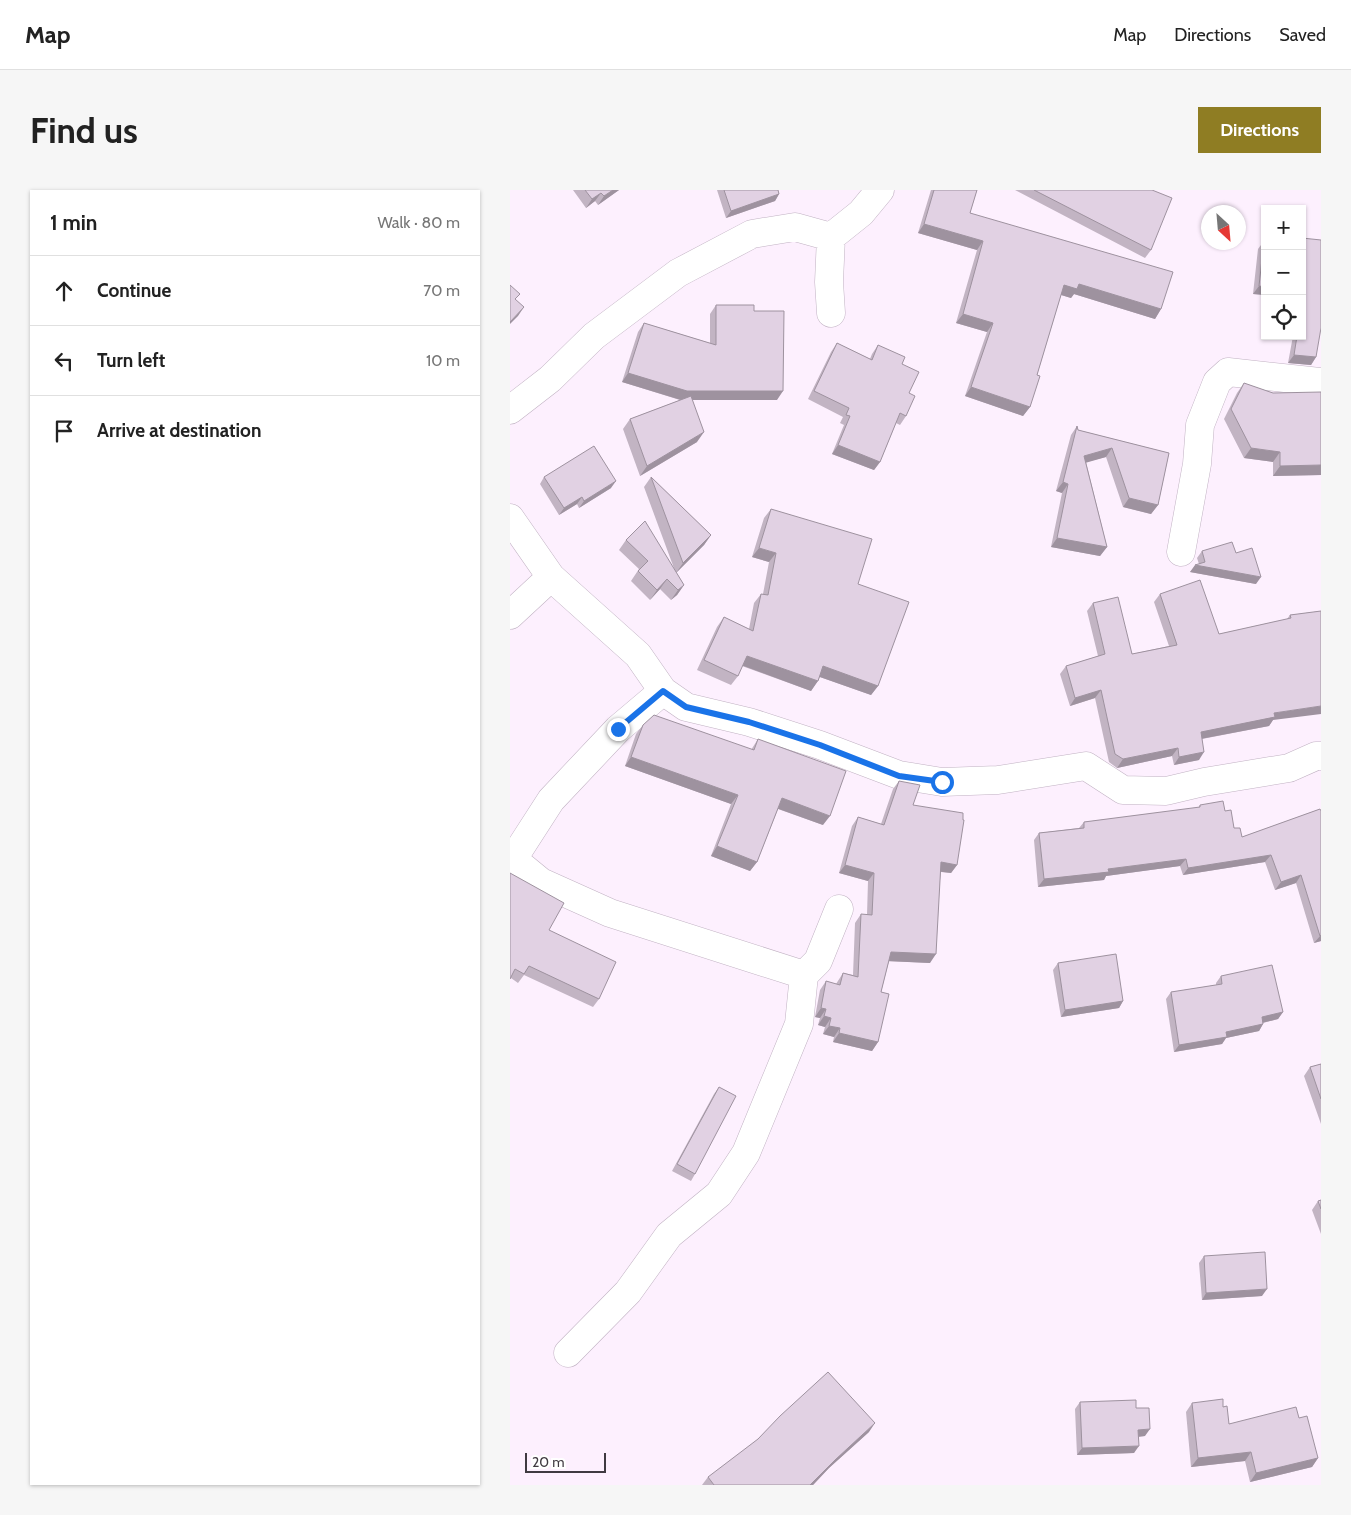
<!DOCTYPE html>
<meta charset="utf-8">
<style>
:root{--surface:#fff;--page:#f6f6f6;--text:#222;--muted:#767676;--line:#e0e0e0;--accent:#8f7d23}
body{margin:0;font-family:Cabin,sans-serif;background:var(--page);color:var(--text)}
.controls{position:absolute;right:15px;top:15px;display:grid;overflow:hidden;border-radius:0px;box-shadow:0 1px 4px #0004}
.controls button{width:45px;height:45px;display:grid;place-items:center;padding:0;border:0;border-bottom:1px solid var(--line);background:var(--surface);color:var(--text);font:25px sans-serif}
.compass{position:absolute;left:691px;top:15px;width:45px;height:45px;border-radius:50%;background:var(--surface);box-shadow:0 1px 4px #0004;rotate:154deg}
.scale{position:absolute;left:15px;bottom:12px;width:81px;box-sizing:border-box;padding-left:5px;border:2px solid #403a41;border-top:0;font-size:14px;line-height:18px;white-space:nowrap;color:#403a41;-webkit-text-stroke:4px #fff;paint-order:stroke}
.stop{position:absolute;width:15px;height:15px;margin:-11px;border:4px solid #1a73e8;border-radius:50%;background:#fff}
.stop.end{background:#1a73e8;border-color:#fff;box-shadow:0 1px 5px #0008}
.list{margin:0;padding:0;list-style:none}
h2{display:flex;justify-content:space-between;align-items:center;height:65px;margin:0;padding:0 20px;font-size:21px}
h2 small{font-size:16px;font-weight:400;color:var(--muted)}
.list li{display:grid;grid-template-columns:32px 1fr auto;gap:15px;align-items:center;box-sizing:border-box;height:70px;padding:0 20px;border-top:1px solid var(--line)}
.list b{display:block;font-size:19px;white-space:nowrap}
.list em{font-size:16px;font-style:normal;color:var(--muted)}
.icon{flex:none;width:28px;height:28px;fill:none;stroke:currentColor;stroke-width:2;stroke-linecap:round;stroke-linejoin:round}
.map{position:relative;flex:none;width:811px;height:1295px;overflow:hidden;border-radius:0px}
header{display:flex;align-items:center;gap:30px;box-sizing:border-box;height:70px;padding:0 25px;background:var(--surface);border-bottom:1px solid var(--line)}
header strong{font-size:24px}
nav{display:flex;gap:28px;margin-inline-start:auto;font-size:18px}
.intro{display:flex;align-items:center;justify-content:space-between;box-sizing:border-box;height:120px;padding:0 30px}
h1{margin:0;font-size:35px}
.button{padding:12px 22px;border-radius:0px;background:var(--accent);color:#fff;font-size:18px;font-weight:700}
main{display:flex;gap:30px;padding:0 30px}
aside{flex:1;background:var(--surface);border-radius:0px;box-shadow:0 1px 4px #0004}
.map>svg:first-child{display:block}
.lines{fill:none;stroke-linecap:round;stroke-linejoin:round}
.minor-casing{stroke:#c1b2c3;stroke-width:29}
.minor{stroke:#fff;stroke-width:28}
.wall{fill:#c2b4c3}
.shaded-wall{fill:#9e929f}
.building{fill:#e1d1e3;stroke:#9e929f}
.route{stroke:#1a73e8;stroke-width:6}
</style>
<header>
<strong>Map</strong>
<nav><a>Map</a><a>Directions</a><a>Saved</a></nav>
</header>
<div class="intro"><h1>Find us</h1><a class="button">Directions</a></div>
<main>
<aside>
<h2>1 min<small>Walk · 80 m</small></h2>
<ul class="list">
<li><svg class="icon" aria-label="ahead" viewBox="0 0 24 24"><path d="M12 20V5M6 11l6-6 6 6"/></svg><div><b>Continue</b></div><em>70 m</em></li>
<li><svg class="icon" aria-label="left" viewBox="0 0 24 24"><path d="M17 20v-9H6M10 6l-5 5 5 5"/></svg><div><b>Turn left</b></div><em>10 m</em></li>
<li><svg class="icon" aria-label="arrive" viewBox="0 0 24 24"><path d="M6 21V4h12l-3 4 3 4H6"/></svg><div><b>Arrive at destination</b></div></li>
</ul>
</aside>
<div class="map">
<svg width="811" height="1295" viewBox="0 0 811 1295">
<rect width="100%" height="100%" fill="#fdf0fe"/>
<g class="lines">
<defs>
<path id="minor" d="M 321,123 L 319,92 L 321,47 L 351,23 L 370,0
M 0,220 L 40,189 L 84,146 L 168,83 L 242,44 L 285,37 L 321,47
M 0,328 L 41,387 L 128,465 L 153,501 L 176,517 L 239,532 L 310,555 L 389,585 L 432,592 L 488,590 L 576,576 L 613,600 L 656,601 L 694,592 L 779,578 L 806,566 L 811,566
M 671,362 L 687,274 L 690,235 L 707,192 L 718,182 L 811,192
M 0,425 L 41,387
M 294,785 L 308,771 L 329,719
M 58,1163 L 118,1102 L 159,1045 L 209,1004 L 236,963 L 289,834 L 294,785 L 100,723 L 31,692 L 3,669 L 41,610 L 108,539 L 153,501"/>
</defs>
<!-- minor casing -->
<use href="#minor" class="minor-casing"/>
<!-- minor -->
<use href="#minor" class="minor"/>
</g>
<!-- wall -->
<path class="wall" d="M 63,0 L 109,0 L 88,15 L 85,11 L 76,18 Z
M 207,0 L 268,0 L 269,4 L 265,11 L 216,28 Z
M 421,0 L 467,0 L 460,23 L 651,119 L 645,129 L 564,104 L 561,108 L 551,105 L 527,185 L 520,217 L 513,226 L 455,206 L 477,142 L 446,133 L 467,60 L 408,43 Z
M 505,0 L 642,0 L 641,60 L 635,68 Z
M 792,48 L 806,167 L 801,175 L 778,173 L 783,146 L 792,146 Z
M 754,51 L 755,105 L 743,104 L 748,59 Z
M 206,115 L 244,121 L 267,210 L 182,210 L 187,252 L 130,286 L 113,239 L 120,229 L 170,210 L 112,192 L 128,142 L 134,133 L 200,153 L 200,124 Z
M 327,153 L 360,169 L 362,164 L 368,155 L 392,174 L 399,203 L 396,226 L 390,235 L 386,233 L 370,272 L 364,280 L 322,264 L 334,235 L 330,233 L 333,227 L 298,209 L 321,162 Z
M 734,193 L 763,203 L 811,285 L 763,286 L 763,272 L 734,268 L 714,229 L 727,203 Z
M 567,236 L 568,240 L 659,263 L 648,315 L 641,324 L 613,317 L 596,267 L 576,272 L 597,357 L 590,366 L 541,357 L 552,303 L 546,301 L 561,245 Z
M 34,287 L 101,298 L 69,318 L 67,314 L 49,325 L 30,294 Z
M 141,287 L 201,345 L 194,355 L 166,383 L 174,395 L 167,405 L 161,410 L 150,399 L 140,410 L 121,391 L 129,379 L 109,360 L 116,350 L 165,381 L 134,297 Z
M 261,319 L 348,394 L 368,496 L 361,505 L 310,487 L 301,501 L 232,476 L 228,486 L 221,495 L 187,480 L 207,437 L 214,427 L 239,439 L 244,413 L 251,404 L 253,404 L 259,372 L 242,367 L 254,328 Z
M 692,361 L 726,363 L 746,394 L 680,382 L 689,374 L 687,368 Z
M 650,404 L 709,444 L 777,429 L 780,425 L 811,421 L 763,530 L 759,536 L 692,549 L 689,570 L 664,575 L 662,566 L 607,578 L 599,572 L 585,508 L 560,516 L 550,484 L 556,476 L 588,466 L 577,421 L 583,413 L 622,464 L 659,456 L 644,412 Z
M 133,535 L 241,560 L 248,549 L 313,635 L 268,619 L 247,672 L 240,681 L 201,666 L 221,614 L 115,576 L 126,544 Z
M 389,591 L 403,615 L 447,675 L 441,683 L 431,682 L 420,773 L 379,771 L 371,802 L 368,852 L 362,861 L 323,852 L 324,847 L 313,844 L 315,837 L 308,835 L 310,828 L 305,827 L 310,800 L 316,791 L 326,794 L 333,783 L 343,785 L 345,733 L 351,724 L 357,725 L 358,691 L 329,683 L 342,636 L 348,627 L 371,634 L 383,599 Z
M 690,615 L 715,621 L 724,638 L 732,647 L 810,619 L 811,751 L 804,753 L 786,693 L 765,700 L 755,672 L 673,685 L 670,676 L 596,686 L 594,690 L 528,697 L 524,650 L 529,643 L 569,638 L 574,632 L 688,618 Z
M 0,683 L 39,740 L 89,809 L 83,817 L 14,785 L 8,793 L 1,788 Z
M 548,773 L 613,811 L 609,818 L 551,827 L 543,780 Z
M 711,786 L 773,822 L 768,829 L 753,833 L 753,834 L 749,841 L 716,848 L 712,854 L 664,862 L 656,809 L 661,802 L 706,795 L 706,793 Z
M 811,874 L 811,934 L 794,886 L 800,877 Z
M 209,897 L 185,984 L 181,991 L 162,981 L 204,904 Z
M 811,1010 L 811,1044 L 802,1020 L 808,1011 Z
M 694,1066 L 752,1106 L 692,1110 L 689,1073 Z
M 570,1212 L 626,1218 L 635,1246 L 629,1247 L 624,1263 L 567,1265 L 565,1219 Z
M 682,1213 L 713,1217 L 719,1234 L 789,1228 L 808,1268 L 802,1277 L 740,1292 L 735,1271 L 681,1277 L 676,1222 Z
M 359,1242 L 319,1278 L 303,1295 L 192,1295 L 198,1287 Z"/>
<!-- shaded-wall -->
<path class="shaded-wall" d="M 103,0 L 109,0 L 88,15 L 94,6 Z
M 91,3 L 85,11 L 76,18 L 82,9 Z
M 269,4 L 265,11 L 216,28 L 221,21 Z
M 414,34 L 473,51 L 467,60 L 408,43 Z
M 569,94 L 651,119 L 645,129 L 564,104 L 561,108 L 548,104 L 554,95 Z
M 749,96 L 755,97 L 755,105 L 743,104 Z
M 14,117 L 8,126 L 0,134 L 0,132 Z
M 453,124 L 483,133 L 477,142 L 446,133 Z
M 784,165 L 806,167 L 801,175 L 778,173 Z
M 118,183 L 273,201 L 267,210 L 171,210 L 112,192 Z
M 461,197 L 520,217 L 513,226 L 455,206 Z
M 194,242 L 187,252 L 130,286 L 137,276 Z
M 328,255 L 370,272 L 364,280 L 322,264 Z
M 602,258 L 596,267 L 568,275 L 574,266 Z
M 741,258 L 770,262 L 763,272 L 734,268 Z
M 811,275 L 811,285 L 763,286 L 770,276 Z
M 106,291 L 101,298 L 69,318 L 74,311 Z
M 553,292 L 558,294 L 552,303 L 546,301 Z
M 72,307 L 67,314 L 49,325 L 54,318 Z
M 619,308 L 648,315 L 641,324 L 613,317 Z
M 201,345 L 194,355 L 166,383 L 173,373 Z
M 547,348 L 597,357 L 590,366 L 541,357 Z
M 249,358 L 266,363 L 259,372 L 242,367 Z
M 685,375 L 751,387 L 746,394 L 680,382 Z
M 157,389 L 150,399 L 140,410 L 147,400 Z
M 174,395 L 167,405 L 161,410 L 168,400 Z
M 237,466 L 308,491 L 301,501 L 231,475 Z
M 313,476 L 368,496 L 361,505 L 307,486 Z
M 591,500 L 585,508 L 560,516 L 565,508 Z
M 811,516 L 811,524 L 763,530 L 759,536 L 685,550 L 691,542 L 764,523 Z
M 668,558 L 662,566 L 607,578 L 613,569 Z
M 694,562 L 689,570 L 664,575 L 669,567 Z
M 121,567 L 228,605 L 221,614 L 115,576 Z
M 272,608 L 320,626 L 313,635 L 266,618 Z
M 207,656 L 247,672 L 240,681 L 201,666 Z
M 761,665 L 755,672 L 673,685 L 678,678 Z
M 676,669 L 670,676 L 596,686 L 594,690 L 528,697 L 534,689 L 598,679 Z
M 431,672 L 447,675 L 441,683 L 425,681 Z
M 335,675 L 364,683 L 358,691 L 329,683 Z
M 791,685 L 786,693 L 765,700 L 771,692 Z
M 811,745 L 811,751 L 804,753 L 810,746 Z
M 381,762 L 426,764 L 420,773 L 375,771 Z
M 613,811 L 609,818 L 551,827 L 555,820 Z
M 311,818 L 316,819 L 310,828 L 305,827 Z
M 773,822 L 768,829 L 747,834 L 752,827 Z
M 314,826 L 321,828 L 315,837 L 308,835 Z
M 753,834 L 749,841 L 716,848 L 712,854 L 664,862 L 669,855 L 716,842 Z
M 319,836 L 330,838 L 324,847 L 313,844 Z
M 329,843 L 368,852 L 362,861 L 323,852 Z
M 757,1099 L 752,1106 L 692,1110 L 696,1103 Z
M 365,1233 L 359,1242 L 319,1278 L 303,1295 L 300,1295 L 325,1270 Z
M 640,1239 L 635,1246 L 623,1247 L 628,1240 Z
M 629,1256 L 624,1263 L 567,1265 L 572,1258 Z
M 741,1262 L 735,1271 L 681,1277 L 688,1268 Z
M 808,1268 L 802,1277 L 740,1292 L 746,1283 Z"/>
<!-- building -->
<path class="building" d="M 75,0 L 103,0 L 94,6 L 91,3 L 82,9 Z
M 214,0 L 268,0 L 269,4 L 221,21 Z
M 424,0 L 467,0 L 460,23 L 663,82 L 651,119 L 569,94 L 567,99 L 554,95 L 527,185 L 530,186 L 520,217 L 461,197 L 483,133 L 453,124 L 473,51 L 414,34 Z
M 524,0 L 642,0 L 662,8 L 641,60 Z
M 792,48 L 811,50 L 811,138 L 806,167 L 784,165 L 787,146 L 792,146 L 792,116 L 794,107 L 792,107 Z
M 754,51 L 755,51 L 755,97 L 749,96 Z
M 0,95 L 10,104 L 5,109 L 14,117 L 0,132 Z
M 206,115 L 244,115 L 244,121 L 274,121 L 273,201 L 177,201 L 118,183 L 134,133 L 206,155 Z
M 327,153 L 362,170 L 368,155 L 395,167 L 392,174 L 409,182 L 399,203 L 405,206 L 396,226 L 390,223 L 370,272 L 328,255 L 340,226 L 336,225 L 339,218 L 304,201 Z
M 734,193 L 763,203 L 811,202 L 811,275 L 770,276 L 770,262 L 741,258 L 721,219 Z
M 181,206 L 194,242 L 137,276 L 120,229 Z
M 567,236 L 568,240 L 659,263 L 648,315 L 619,308 L 602,258 L 574,266 L 597,357 L 547,348 L 558,294 L 553,292 Z
M 84,256 L 106,291 L 74,311 L 72,307 L 54,318 L 34,287 Z
M 141,287 L 201,345 L 173,373 Z
M 261,319 L 362,349 L 348,394 L 399,412 L 368,496 L 313,476 L 308,491 L 237,466 L 228,486 L 194,470 L 214,427 L 243,441 L 251,404 L 258,405 L 266,363 L 249,358 Z
M 135,331 L 174,395 L 168,400 L 157,389 L 147,400 L 128,381 L 138,371 L 116,350 Z
M 722,352 L 726,363 L 742,358 L 751,387 L 685,375 L 695,372 L 692,361 Z
M 690,390 L 709,444 L 781,428 L 780,425 L 811,421 L 811,516 L 764,523 L 765,527 L 691,542 L 694,562 L 669,567 L 668,558 L 613,569 L 605,564 L 591,500 L 565,508 L 556,476 L 595,464 L 583,413 L 608,407 L 622,464 L 667,455 L 650,404 Z
M 144,525 L 244,560 L 248,549 L 336,581 L 320,626 L 272,608 L 247,672 L 207,656 L 228,605 L 121,567 L 133,535 Z
M 389,591 L 410,595 L 403,615 L 453,623 L 453,630 L 454,630 L 447,675 L 431,672 L 426,764 L 381,762 L 371,802 L 379,804 L 368,852 L 329,843 L 330,838 L 319,836 L 321,828 L 314,826 L 316,819 L 311,818 L 316,791 L 330,795 L 333,783 L 348,787 L 351,724 L 362,725 L 364,683 L 335,675 L 348,627 L 374,635 Z
M 713,611 L 715,621 L 721,620 L 724,638 L 730,638 L 732,647 L 810,619 L 811,621 L 811,745 L 810,746 L 791,685 L 771,692 L 761,665 L 678,678 L 676,669 L 598,679 L 599,682 L 534,689 L 529,643 L 574,638 L 574,632 L 690,617 L 690,615 Z
M 0,683 L 54,713 L 39,740 L 106,772 L 89,809 L 19,776 L 14,784 L 5,779 L 0,789 Z
M 606,764 L 613,811 L 555,820 L 548,773 Z
M 762,775 L 773,822 L 752,827 L 753,834 L 716,842 L 717,847 L 669,855 L 661,802 L 712,794 L 711,786 Z
M 811,874 L 811,909 L 800,877 Z
M 209,897 L 226,906 L 185,984 L 167,974 Z
M 811,1010 L 811,1019 L 808,1011 Z
M 755,1062 L 757,1099 L 696,1103 L 694,1066 Z
M 318,1182 L 365,1233 L 325,1270 L 300,1295 L 204,1295 L 198,1287 L 248,1249 L 270,1226 Z
M 713,1209 L 713,1217 L 717,1216 L 719,1234 L 786,1217 L 789,1228 L 797,1226 L 808,1268 L 746,1283 L 741,1262 L 688,1268 L 682,1213 Z
M 626,1210 L 626,1218 L 639,1218 L 640,1239 L 628,1240 L 629,1256 L 572,1258 L 570,1212 Z"/>
<g class="lines">
<!-- route -->
<path class="route" d="M 108,539 L 153,501 L 176,517 L 239,532 L 310,555 L 389,586 L 432,592"/>
</g>
</svg>
<div class="controls">
<button>+</button>
<button>−</button>
<button><svg class="icon" aria-label="locate" viewBox="0 0 24 24"><circle cx="12" cy="12" r="6"/><path d="M12 2v4M12 18v4M2 12h4M18 12h4"/></svg></button>
</div>
<svg class="compass" viewBox="-18 -18 36 36"><path d="M0-13l5 13h-10z" fill="#e53935"/><path d="M0 13l5-13h-10z" fill="#767676"/></svg>
<div class="scale">20 m</div>
<div class="stop" style="left:432px;top:592px"></div>
<div class="stop end" style="left:108px;top:539px"></div>
</div>
</main>
